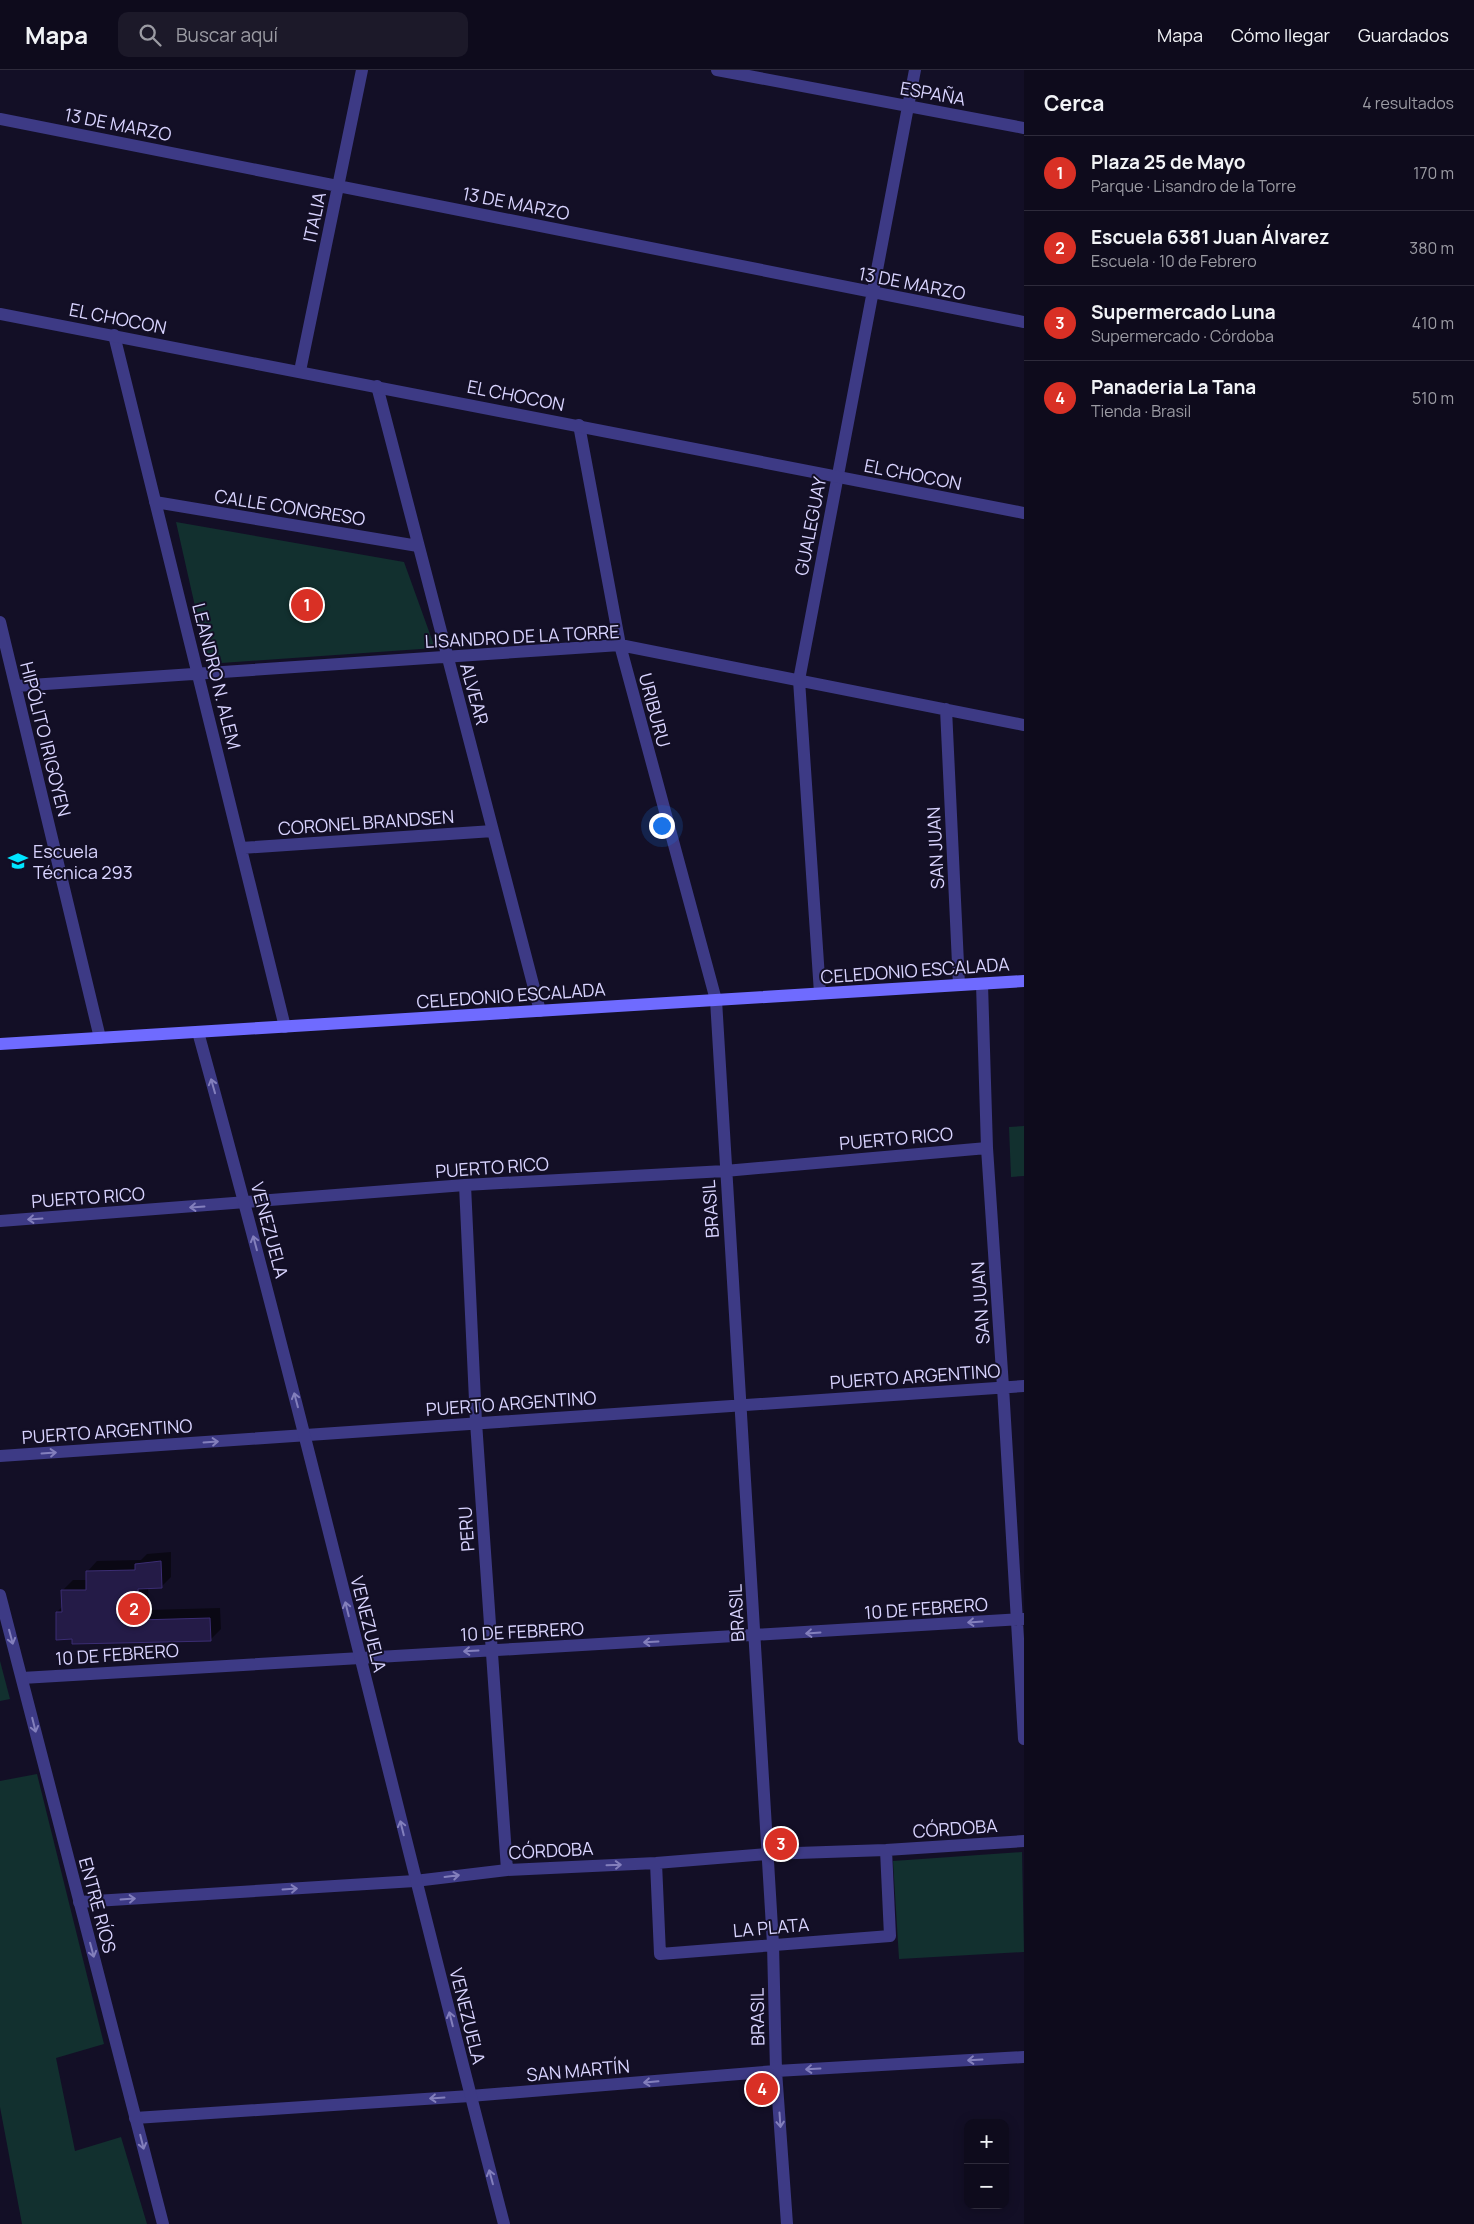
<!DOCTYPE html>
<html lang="es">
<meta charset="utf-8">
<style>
:root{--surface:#0e0b1c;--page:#1c1929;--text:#f1f3f6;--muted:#9b9ba3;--line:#2e2b3b;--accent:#d93025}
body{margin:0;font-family:Manrope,sans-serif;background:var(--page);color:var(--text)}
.controls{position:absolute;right:15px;bottom:15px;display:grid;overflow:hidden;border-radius:10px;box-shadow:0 2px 12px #0003}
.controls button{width:45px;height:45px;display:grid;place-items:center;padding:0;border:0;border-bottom:1px solid var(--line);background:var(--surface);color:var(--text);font:25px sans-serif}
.you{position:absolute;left:661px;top:755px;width:18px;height:18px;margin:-12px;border:4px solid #fff;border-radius:50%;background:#1a73e8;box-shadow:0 0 0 8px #1a73e833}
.badge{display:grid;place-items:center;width:32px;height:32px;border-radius:50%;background:var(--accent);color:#fff;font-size:16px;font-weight:700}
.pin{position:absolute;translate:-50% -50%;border:2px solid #fff;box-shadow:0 1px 5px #0006}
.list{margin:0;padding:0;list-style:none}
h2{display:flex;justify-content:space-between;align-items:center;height:65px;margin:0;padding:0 20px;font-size:21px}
h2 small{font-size:16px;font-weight:400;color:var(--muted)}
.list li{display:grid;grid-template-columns:32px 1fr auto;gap:15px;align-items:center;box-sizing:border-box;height:75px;padding:0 20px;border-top:1px solid var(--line)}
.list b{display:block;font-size:19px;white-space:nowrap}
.list p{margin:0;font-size:16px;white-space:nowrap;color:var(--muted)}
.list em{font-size:16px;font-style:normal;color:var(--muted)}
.icon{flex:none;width:28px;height:28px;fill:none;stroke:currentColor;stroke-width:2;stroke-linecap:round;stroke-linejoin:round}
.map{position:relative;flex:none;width:1024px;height:2154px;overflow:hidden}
header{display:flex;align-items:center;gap:30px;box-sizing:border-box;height:70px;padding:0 25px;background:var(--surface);border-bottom:1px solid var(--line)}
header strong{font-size:24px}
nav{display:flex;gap:28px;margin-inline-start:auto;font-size:18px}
.search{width:350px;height:45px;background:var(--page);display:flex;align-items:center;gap:12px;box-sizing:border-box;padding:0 18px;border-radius:10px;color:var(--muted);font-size:19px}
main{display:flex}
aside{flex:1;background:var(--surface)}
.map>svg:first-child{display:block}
.green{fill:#12302f}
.shadow{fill:#0007}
.building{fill:#241b47;stroke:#3b2d73}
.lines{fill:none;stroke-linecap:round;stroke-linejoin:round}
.minor{stroke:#3d3a85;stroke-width:12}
.tertiary{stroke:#3d3a85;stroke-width:12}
.secondary{stroke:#6f6bff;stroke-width:12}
.oneway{stroke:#837fbc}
.labels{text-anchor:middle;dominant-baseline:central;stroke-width:4;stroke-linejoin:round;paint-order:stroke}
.street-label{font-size:18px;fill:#d9d4ff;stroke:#130f26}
.poi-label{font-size:18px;fill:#d9d4ff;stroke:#130f26;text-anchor:start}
</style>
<header>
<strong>Mapa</strong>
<div class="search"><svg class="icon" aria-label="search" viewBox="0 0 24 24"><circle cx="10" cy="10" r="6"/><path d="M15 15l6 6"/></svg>Buscar aquí</div>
<nav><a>Mapa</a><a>Cómo llegar</a><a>Guardados</a></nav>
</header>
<main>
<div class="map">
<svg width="1024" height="2154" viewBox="0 0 1024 2154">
<rect width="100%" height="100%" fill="#130f26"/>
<!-- green -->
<path class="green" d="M 176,452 L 404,492 L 435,578 L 208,594 Z
M 1024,1056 L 1024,1106 L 1011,1107 L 1009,1057 Z
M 0,1591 L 10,1629 L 0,1631 Z
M 37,1704 L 104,1974 L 56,1988 L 75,2081 L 121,2067 L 147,2154 L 22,2154 L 0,2037 L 0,1711 Z
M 1022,1782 L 1024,1882 L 899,1889 L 893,1791 Z"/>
<!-- shadow -->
<path class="shadow" d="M 171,1482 L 171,1507 L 161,1517 L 148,1517 L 149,1540 L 220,1538 L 221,1559 L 210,1570 L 74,1568 L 57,1542 L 63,1536 L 62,1521 L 73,1510 L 87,1510 L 87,1502 L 97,1491 L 141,1490 L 147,1484 Z"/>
<!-- building -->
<path class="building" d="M 161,1491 L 162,1518 L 138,1519 L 139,1550 L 210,1548 L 211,1571 L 72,1574 L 72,1569 L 56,1570 L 56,1542 L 62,1542 L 61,1520 L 86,1520 L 86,1501 L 135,1500 L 135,1494 Z"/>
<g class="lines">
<!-- minor -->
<path class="minor" d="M 717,0 L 1024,58
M 0,49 L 1024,252
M 114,265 L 285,957
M 300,301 L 362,0
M 377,316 L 540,941
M 579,355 L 620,575 L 716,930 L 773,1874 L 776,2001 L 787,2154
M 155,432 L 418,476
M 0,552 L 100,968
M 16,616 L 620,575 L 1024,655
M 946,639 L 959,915
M 241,778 L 493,761
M 982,914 L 987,1078 L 1003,1317 L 1024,1669
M 820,923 L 799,610 L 915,0
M 465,1115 L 476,1352 L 507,1800
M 0,1151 L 465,1115 L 725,1101 L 987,1078
M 0,1386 L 1024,1316
M 22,1608 C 356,1587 690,1570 1024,1549
M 656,1793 L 660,1884 L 890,1866 L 886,1780
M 79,1832 L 415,1811 L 507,1800 L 656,1793 L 767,1784 L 886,1780 L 1024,1771
M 135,2048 L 470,2026 L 776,2001 L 1024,1987"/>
<!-- tertiary -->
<path class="tertiary" d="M 0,244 L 1024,443
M 198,962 C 307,1357 400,1757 504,2154
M 0,1525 L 163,2154"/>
<!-- secondary -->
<path class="secondary" d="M 0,974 L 1024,911"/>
</g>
<!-- one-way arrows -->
<defs><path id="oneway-shaft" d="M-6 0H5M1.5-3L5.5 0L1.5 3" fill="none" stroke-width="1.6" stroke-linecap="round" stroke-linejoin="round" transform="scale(1.25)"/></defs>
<g class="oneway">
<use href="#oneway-shaft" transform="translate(213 1016) rotate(-106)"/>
<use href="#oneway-shaft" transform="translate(197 1137) rotate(176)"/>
<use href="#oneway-shaft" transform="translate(35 1149) rotate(176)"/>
<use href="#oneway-shaft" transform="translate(255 1173) rotate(-105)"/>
<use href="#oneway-shaft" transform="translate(296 1330) rotate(-105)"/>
<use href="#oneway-shaft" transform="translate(211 1372) rotate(-4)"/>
<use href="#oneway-shaft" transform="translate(49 1383) rotate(-4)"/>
<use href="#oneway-shaft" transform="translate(347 1539) rotate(-104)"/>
<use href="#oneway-shaft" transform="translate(975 1552) rotate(176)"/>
<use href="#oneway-shaft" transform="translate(813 1563) rotate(176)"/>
<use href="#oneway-shaft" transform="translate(11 1567) rotate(75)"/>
<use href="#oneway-shaft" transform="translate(651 1572) rotate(177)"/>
<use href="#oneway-shaft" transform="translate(471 1581) rotate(177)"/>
<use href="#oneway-shaft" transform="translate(34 1655) rotate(76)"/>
<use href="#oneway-shaft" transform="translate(402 1758) rotate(-104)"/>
<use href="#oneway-shaft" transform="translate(614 1795) rotate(-2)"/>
<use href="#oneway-shaft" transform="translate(452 1806) rotate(-7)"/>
<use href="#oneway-shaft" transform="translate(290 1819) rotate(-4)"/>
<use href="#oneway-shaft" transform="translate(128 1829) rotate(-4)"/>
<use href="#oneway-shaft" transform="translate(92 1880) rotate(75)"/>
<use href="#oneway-shaft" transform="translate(451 1949) rotate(-104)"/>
<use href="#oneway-shaft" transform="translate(975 1990) rotate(177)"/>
<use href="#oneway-shaft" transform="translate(813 1999) rotate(177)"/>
<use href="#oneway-shaft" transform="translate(651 2012) rotate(175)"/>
<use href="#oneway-shaft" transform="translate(437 2028) rotate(176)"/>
<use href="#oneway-shaft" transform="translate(780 2050) rotate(86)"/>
<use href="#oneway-shaft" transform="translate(142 2072) rotate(76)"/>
<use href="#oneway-shaft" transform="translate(491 2107) rotate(-105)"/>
</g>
<!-- icons -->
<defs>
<symbol id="school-bare" viewBox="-9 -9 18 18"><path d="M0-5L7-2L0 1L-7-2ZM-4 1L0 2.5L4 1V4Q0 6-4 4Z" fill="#00e5ff" stroke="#130f26" stroke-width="2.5" paint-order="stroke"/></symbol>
</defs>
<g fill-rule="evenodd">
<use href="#school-bare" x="4" y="777" width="28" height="28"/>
</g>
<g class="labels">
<!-- street labels -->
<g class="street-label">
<text transform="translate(933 23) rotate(10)">ESPAÑA</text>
<text transform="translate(118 54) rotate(11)">13 DE MARZO</text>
<text transform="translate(516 133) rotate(11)">13 DE MARZO</text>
<text transform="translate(314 147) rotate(-78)">ITALIA</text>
<text transform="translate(912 213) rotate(11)">13 DE MARZO</text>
<text transform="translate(118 248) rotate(11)">EL CHOCON</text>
<text transform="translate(516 325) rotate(11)">EL CHOCON</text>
<text transform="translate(913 404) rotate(11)">EL CHOCON</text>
<text transform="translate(290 437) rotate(9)">CALLE CONGRESO</text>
<text transform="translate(810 456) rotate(-79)">GUALEGUAY</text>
<text transform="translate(522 566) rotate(-3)">LISANDRO DE LA TORRE</text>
<text transform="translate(217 606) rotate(76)">LEANDRO N. ALEM</text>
<text transform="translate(475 624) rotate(75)">ALVEAR</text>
<text transform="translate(655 640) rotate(75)">URIBURU</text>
<text transform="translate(46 669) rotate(76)">HIPÓLITO IRIGOYEN</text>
<text transform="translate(366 752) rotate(-4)">CORONEL BRANDSEN</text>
<text transform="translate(935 778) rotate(-93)">SAN JUAN</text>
<text transform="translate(915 900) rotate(-4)">CELEDONIO ESCALADA</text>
<text transform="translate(511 925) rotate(-4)">CELEDONIO ESCALADA</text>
<text transform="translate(896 1068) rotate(-5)">PUERTO RICO</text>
<text transform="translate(492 1097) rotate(-4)">PUERTO RICO</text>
<text transform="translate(88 1127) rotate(-4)">PUERTO RICO</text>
<text transform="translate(710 1139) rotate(-94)">BRASIL</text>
<text transform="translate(270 1160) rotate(75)">VENEZUELA</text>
<text transform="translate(980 1233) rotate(-94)">SAN JUAN</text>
<text transform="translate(915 1306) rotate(-4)">PUERTO ARGENTINO</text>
<text transform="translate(511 1333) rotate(-4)">PUERTO ARGENTINO</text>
<text transform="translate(107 1361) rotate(-4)">PUERTO ARGENTINO</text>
<text transform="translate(466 1459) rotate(-94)">PERU</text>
<text transform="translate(926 1538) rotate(-4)">10 DE FEBRERO</text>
<text transform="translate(736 1543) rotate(-93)">BRASIL</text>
<text transform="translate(369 1554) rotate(76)">VENEZUELA</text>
<text transform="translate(522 1561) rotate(-3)">10 DE FEBRERO</text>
<text transform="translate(117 1584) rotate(-4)">10 DE FEBRERO</text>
<text transform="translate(955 1758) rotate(-4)">CÓRDOBA</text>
<text transform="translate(551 1780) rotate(-3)">CÓRDOBA</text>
<text transform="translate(98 1835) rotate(75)">ENTRE RÍOS</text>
<text transform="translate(771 1857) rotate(-5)">LA PLATA</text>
<text transform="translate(468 1946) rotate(76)">VENEZUELA</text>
<text transform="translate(757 1947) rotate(-91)">BRASIL</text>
<text transform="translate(578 2000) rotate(-5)">SAN MARTÍN</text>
</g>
<!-- poi labels -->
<g class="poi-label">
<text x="33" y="781">Escuela<tspan x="33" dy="21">Técnica 293</tspan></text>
</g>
</g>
</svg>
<div class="controls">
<button>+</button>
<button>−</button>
</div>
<div class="you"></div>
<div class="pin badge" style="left:307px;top:535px">1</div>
<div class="pin badge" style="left:134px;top:1539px">2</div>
<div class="pin badge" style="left:781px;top:1774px">3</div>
<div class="pin badge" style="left:762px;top:2019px">4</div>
</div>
<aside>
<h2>Cerca<small>4 resultados</small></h2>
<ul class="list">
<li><span class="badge">1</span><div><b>Plaza 25 de Mayo</b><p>Parque · Lisandro de la Torre</p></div><em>170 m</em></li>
<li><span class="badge">2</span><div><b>Escuela 6381 Juan Álvarez</b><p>Escuela · 10 de Febrero</p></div><em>380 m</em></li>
<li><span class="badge">3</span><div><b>Supermercado Luna</b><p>Supermercado · Córdoba</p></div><em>410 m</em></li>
<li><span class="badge">4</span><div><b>Panaderia La Tana</b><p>Tienda · Brasil</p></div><em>510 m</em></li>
</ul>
</aside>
</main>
